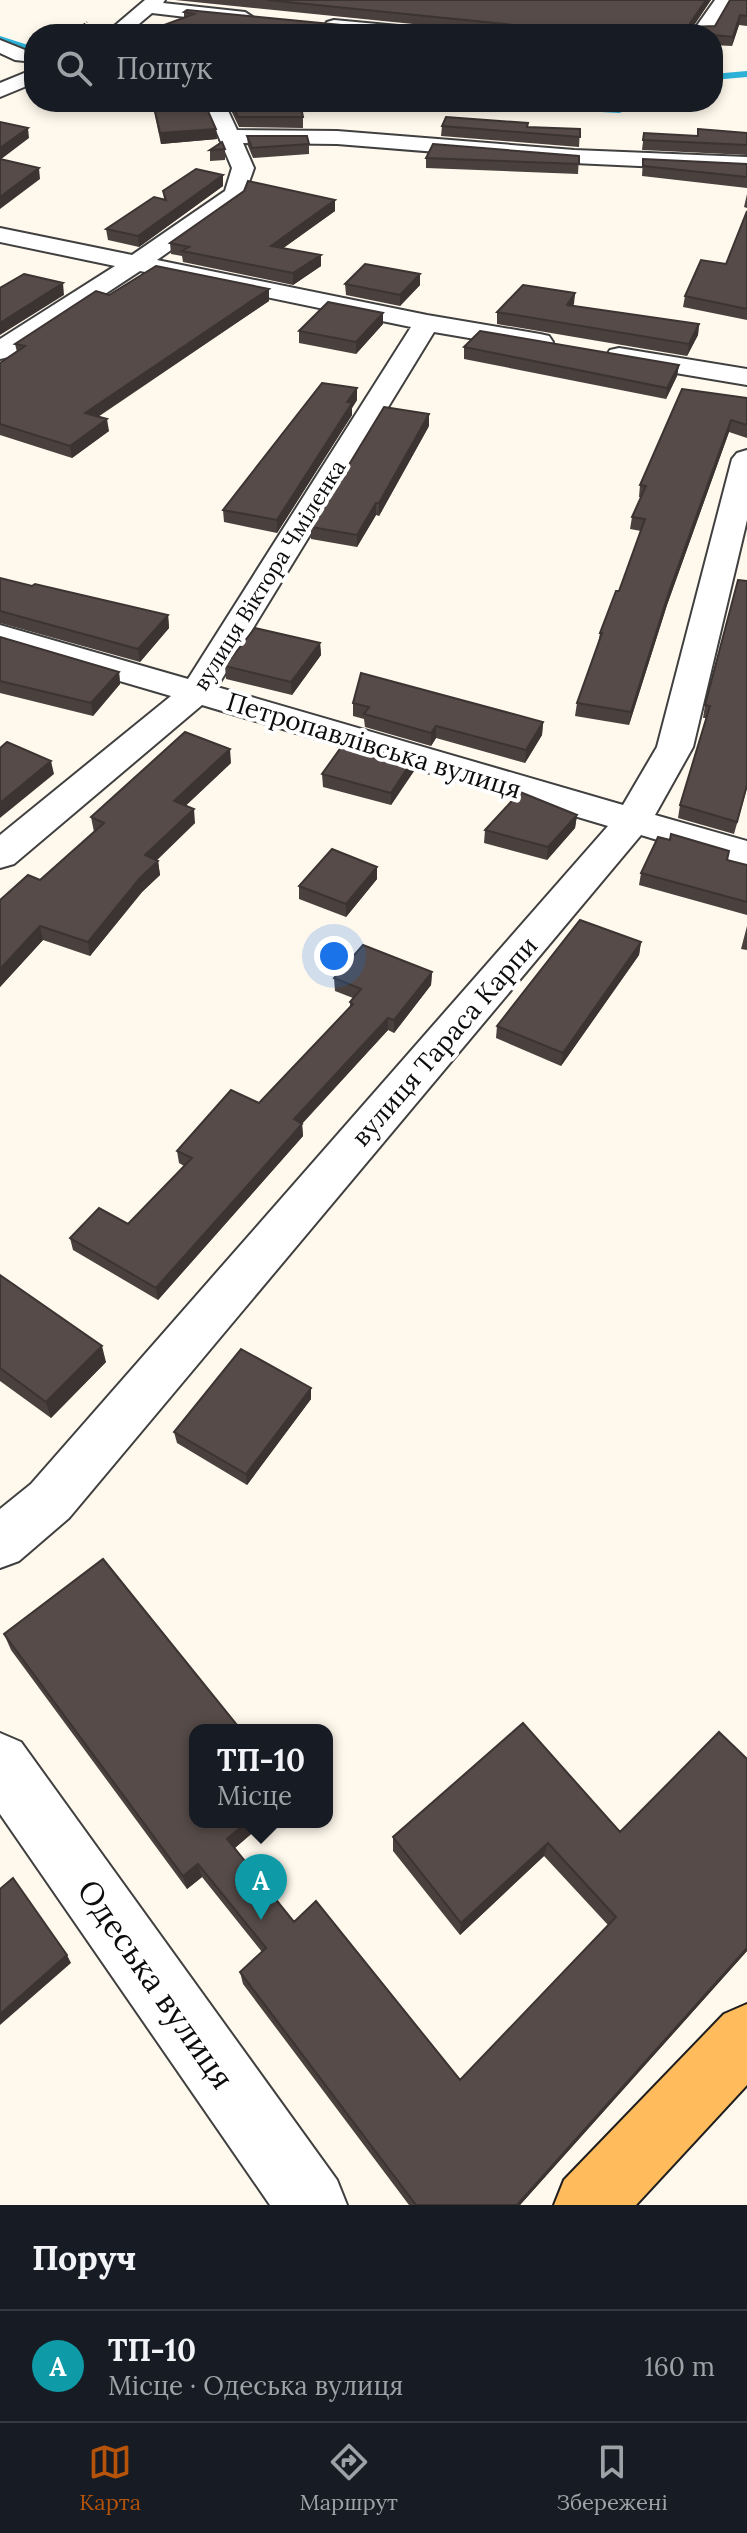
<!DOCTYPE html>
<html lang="uk">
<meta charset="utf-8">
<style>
:root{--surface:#171b24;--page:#242831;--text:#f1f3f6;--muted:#9ea1a6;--line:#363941;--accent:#b45309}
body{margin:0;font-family:Lora,serif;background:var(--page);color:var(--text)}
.you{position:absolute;left:334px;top:956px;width:28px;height:28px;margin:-20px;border:6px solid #fff;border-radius:50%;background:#1a73e8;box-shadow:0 0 0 12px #1a73e833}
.badge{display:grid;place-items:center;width:52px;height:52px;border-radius:50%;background:var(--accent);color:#fff;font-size:26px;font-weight:700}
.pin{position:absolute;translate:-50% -66px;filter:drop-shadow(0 2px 4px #0008)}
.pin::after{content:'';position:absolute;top:42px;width:28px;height:24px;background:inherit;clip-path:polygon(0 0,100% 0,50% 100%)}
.popup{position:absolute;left:189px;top:1724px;width:144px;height:104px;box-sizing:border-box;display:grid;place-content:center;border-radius:16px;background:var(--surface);filter:drop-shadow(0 2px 6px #0005);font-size:26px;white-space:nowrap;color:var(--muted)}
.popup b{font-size:30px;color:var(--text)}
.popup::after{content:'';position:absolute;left:50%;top:100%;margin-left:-16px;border:16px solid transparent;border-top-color:var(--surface)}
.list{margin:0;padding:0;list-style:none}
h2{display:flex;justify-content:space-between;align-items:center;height:104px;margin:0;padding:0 32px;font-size:34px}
h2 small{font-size:26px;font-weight:400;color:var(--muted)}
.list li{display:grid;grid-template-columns:52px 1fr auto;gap:24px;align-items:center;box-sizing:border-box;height:112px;padding:0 32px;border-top:2px solid var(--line)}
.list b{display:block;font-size:30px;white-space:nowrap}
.list p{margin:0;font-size:26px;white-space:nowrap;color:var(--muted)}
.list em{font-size:26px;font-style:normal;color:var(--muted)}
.icon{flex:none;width:44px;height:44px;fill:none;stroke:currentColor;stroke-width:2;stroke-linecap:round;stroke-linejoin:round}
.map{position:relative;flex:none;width:747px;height:2205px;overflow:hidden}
.search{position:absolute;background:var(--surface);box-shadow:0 4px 12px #0003;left:24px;right:24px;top:24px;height:88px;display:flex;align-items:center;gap:20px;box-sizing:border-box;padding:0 28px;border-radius:32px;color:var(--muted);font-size:30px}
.sheet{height:216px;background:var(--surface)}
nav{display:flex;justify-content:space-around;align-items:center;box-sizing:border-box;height:112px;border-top:2px solid var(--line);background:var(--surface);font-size:22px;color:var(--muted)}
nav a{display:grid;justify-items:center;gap:4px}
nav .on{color:var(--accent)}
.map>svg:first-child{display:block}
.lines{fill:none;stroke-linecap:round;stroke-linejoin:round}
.stream{stroke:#2cb2d9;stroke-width:6}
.minor-casing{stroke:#404040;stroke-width:4}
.major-casing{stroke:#1e1e1e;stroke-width:4}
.path{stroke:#2f2f2f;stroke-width:2;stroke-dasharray:4 2;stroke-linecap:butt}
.minor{fill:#fff;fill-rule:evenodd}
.major{fill:#ffbb5c;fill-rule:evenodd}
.wall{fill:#4a403e}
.shaded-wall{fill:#3c3432}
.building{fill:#564b48;stroke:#3c3432;stroke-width:2}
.labels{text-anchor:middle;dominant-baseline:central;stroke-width:8;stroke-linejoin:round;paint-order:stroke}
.far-street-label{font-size:22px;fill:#0d0d0d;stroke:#fff}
.street-label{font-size:26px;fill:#0d0d0d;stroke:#fff}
.near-street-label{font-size:32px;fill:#0d0d0d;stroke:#fff}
</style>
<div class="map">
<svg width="747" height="2205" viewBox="0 0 747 2205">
<rect width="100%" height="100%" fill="#fff8ec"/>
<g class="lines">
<!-- stream -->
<path class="stream" d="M 0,39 L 34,50
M 713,77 L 747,74
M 546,102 L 550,106 L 619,110 L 640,102"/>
<defs>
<path id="minor" d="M 145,0 L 165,0 L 163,3 L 245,12 L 254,18 L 245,24 L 152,13 L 127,34 L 105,34 Z
M 715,0 L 733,0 L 711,34 L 691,34 Z
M 334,20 L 420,28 L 430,34 L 358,34 L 327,30 L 324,26 L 327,22 Z
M 0,40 L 25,50 L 34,50 L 34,62 L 15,60 L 0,53 Z
M 34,69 L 34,83 L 0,97 L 0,83 Z
M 204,102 L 224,102 L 237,130 L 337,131 L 574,150 L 747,157 L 747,171 L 574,163 L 337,144 L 243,143 L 254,168 L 243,199 L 157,260 L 427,315 L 540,334 L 549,336 L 553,342 L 549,348 L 540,350 L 434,332 L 217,687 L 623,805 L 657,747 L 732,459 L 737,453 L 747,450 L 747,520 L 693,747 L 655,815 L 747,841 L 747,867 L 641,835 L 69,1518 L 19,1561 L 0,1568 L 0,1509 L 31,1484 L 608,826 L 202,705 L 14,864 L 0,868 L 0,835 L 171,696 L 0,646 L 0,625 L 188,679 L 411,327 L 140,271 L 9,357 L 0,359 L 0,339 L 115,266 L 0,242 L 0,228 L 132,255 L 225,191 L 232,168 Z
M 619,348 L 747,369 L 747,385 L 610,362 L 606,356 L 610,350 Z
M 0,1733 L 21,1742 L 337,2180 L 347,2205 L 270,2205 L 0,1814 Z"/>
<path id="major" d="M 747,2004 L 747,2085 L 636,2205 L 554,2205 L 564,2180 L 724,2014 Z"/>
</defs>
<!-- minor casing -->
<use href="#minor" class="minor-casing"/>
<!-- major casing -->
<use href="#major" class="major-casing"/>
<!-- path -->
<path class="path" d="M 73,34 L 87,22"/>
<!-- minor -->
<use href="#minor" class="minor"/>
<!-- major -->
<use href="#major" class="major"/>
</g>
<!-- wall -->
<path class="wall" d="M 175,0 L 711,0 L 693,27 L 715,26 L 747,0 L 747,26 L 739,25 L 732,46 L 713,45 L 713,34 L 512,34 Z
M 184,12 L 394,34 L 184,18 Z
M 152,102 L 204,102 L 216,129 L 217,139 L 161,144 Z
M 227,102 L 300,102 L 303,117 L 303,128 L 239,127 Z
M 442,126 L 580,129 L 579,147 L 441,136 Z
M 698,129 L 747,133 L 747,155 L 642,150 L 644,133 L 697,136 Z
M 247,136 L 309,144 L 309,154 L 253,158 L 248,146 Z
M 225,149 L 225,160 L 210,161 L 210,150 Z
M 579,156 L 578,174 L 426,168 L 426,158 Z
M 643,159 L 747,164 L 747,188 L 642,176 Z
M 223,175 L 223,186 L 139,247 L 108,240 L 106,229 L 164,199 L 163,191 Z
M 747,194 L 747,208 L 744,207 Z
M 335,200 L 335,211 L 283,248 L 321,255 L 321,266 L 293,285 L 183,262 L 182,256 L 171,254 L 170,243 Z
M 747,211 L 747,320 L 683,307 L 685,296 L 726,264 Z
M 345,284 L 420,285 L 400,306 L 346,295 Z
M 269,289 L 269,301 L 98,417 L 109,431 L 72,458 L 0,435 L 0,363 L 17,352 L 15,344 L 109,295 Z
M 575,293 L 573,306 L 699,324 L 698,335 L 687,356 L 497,324 L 497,312 Z
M 383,324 L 356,354 L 299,343 L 299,331 Z
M 464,347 L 679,365 L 677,376 L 666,399 L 464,359 Z
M 357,388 L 357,400 L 352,408 L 352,415 L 277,533 L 224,522 L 223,510 Z
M 747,398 L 747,438 L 729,432 L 667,605 L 629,725 L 575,716 L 577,703 L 598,644 L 600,633 L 619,591 L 641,531 L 630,529 L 632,517 L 641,497 L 639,497 L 640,485 Z
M 429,426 L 379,516 L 376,515 L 357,547 L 311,539 L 311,527 Z
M 0,578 L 32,586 L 168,615 L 169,628 L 140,662 L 0,623 Z
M 738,580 L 747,788 L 734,834 L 678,818 L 680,805 L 706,718 L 703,718 L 705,705 Z
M 0,637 L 119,672 L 120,684 L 93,716 L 0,693 Z
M 320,643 L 321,655 L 292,695 L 226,679 L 225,666 Z
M 353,703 L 543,722 L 542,735 L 525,763 L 436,738 L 431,746 L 365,727 L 364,719 L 353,716 Z
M 414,758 L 414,771 L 391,805 L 323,787 L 322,774 Z
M 231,763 L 186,805 L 195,823 L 156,860 L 158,861 L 160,875 L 142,892 L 90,956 L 43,940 L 0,987 L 0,900 L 40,880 L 94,832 L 91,817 Z
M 577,815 L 575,828 L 547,860 L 484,843 L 485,830 Z
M 727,860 L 747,865 L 747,915 L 639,885 L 641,873 Z
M 377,867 L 377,879 L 346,917 L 299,899 L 299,886 Z
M 747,926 L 747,950 L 741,949 Z
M 641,942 L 639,955 L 561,1066 L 496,1038 L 497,1026 Z
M 432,972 L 431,985 L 394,1033 L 388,1030 L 302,1124 L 303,1136 L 158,1300 L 73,1250 L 70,1238 L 128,1224 L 184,1166 L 179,1163 L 177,1151 L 259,1103 L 350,1007 L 350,1002 L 353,998 L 335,991 L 334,978 Z
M 0,1275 L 106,1362 L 51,1418 L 0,1381 Z
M 311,1388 L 311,1399 L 247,1485 L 177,1443 L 174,1432 Z
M 4,1634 L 195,1822 L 265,1822 L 235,1848 L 294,1922 L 460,2080 L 608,1925 L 544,1856 L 460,1935 L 393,1851 L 393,1837 L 620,1832 L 747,1951 L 520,2205 L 409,2205 L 243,1984 L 240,1972 L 262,1952 L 202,1877 L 187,1889 L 11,1650 Z"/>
<!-- shaded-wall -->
<path class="shaded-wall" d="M 706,0 L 711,0 L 689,32 L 690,23 Z
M 740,15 L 739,25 L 732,46 L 733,37 Z
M 28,128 L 29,138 L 0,160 L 0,148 Z
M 216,129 L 217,139 L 161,144 L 160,133 Z
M 39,168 L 40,179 L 0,209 L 0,197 Z
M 223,175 L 223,186 L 139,247 L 138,236 Z
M 335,200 L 335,211 L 271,257 L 271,246 Z
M 321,255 L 321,266 L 293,285 L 293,273 Z
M 420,274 L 420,285 L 400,306 L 400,295 Z
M 63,283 L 64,295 L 0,335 L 0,323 Z
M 269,289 L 269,301 L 86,424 L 85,413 Z
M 575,293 L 574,304 L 566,316 L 567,305 Z
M 383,313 L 383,324 L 356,354 L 356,342 Z
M 699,324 L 698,335 L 687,356 L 689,344 Z
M 679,365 L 677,376 L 666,399 L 667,388 Z
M 357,388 L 357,400 L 352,408 L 352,415 L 277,533 L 277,520 L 347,402 Z
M 429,414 L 429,426 L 379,516 L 379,503 Z
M 107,419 L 109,431 L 72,458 L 70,446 Z
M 731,420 L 729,432 L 667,605 L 629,725 L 631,712 L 669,592 Z
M 376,503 L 376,515 L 357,547 L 357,535 Z
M 168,615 L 169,628 L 140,662 L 138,649 Z
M 320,643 L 321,655 L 292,695 L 291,682 Z
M 119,672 L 120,684 L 93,716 L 91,703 Z
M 543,722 L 542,735 L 525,763 L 526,750 Z
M 436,726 L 436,738 L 431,746 L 431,733 Z
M 230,749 L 231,763 L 176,815 L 174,801 Z
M 414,758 L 414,771 L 391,805 L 391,793 Z
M 51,761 L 54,774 L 0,818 L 0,803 Z
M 194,809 L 195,823 L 147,870 L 145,855 Z
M 577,815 L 575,828 L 547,860 L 548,847 Z
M 158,861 L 160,875 L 142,892 L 90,956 L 88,942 L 140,878 Z
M 377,867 L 377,879 L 346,917 L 346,904 Z
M 40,926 L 43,940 L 0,987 L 0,969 Z
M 641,942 L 639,955 L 561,1066 L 563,1053 Z
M 432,972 L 431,985 L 394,1033 L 394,1020 Z
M 388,1018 L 388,1030 L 294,1132 L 294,1119 Z
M 302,1124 L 303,1136 L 158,1300 L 156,1288 Z
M 102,1346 L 106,1362 L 51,1418 L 46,1402 Z
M 311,1388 L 311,1399 L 247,1485 L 246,1474 Z
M 247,1822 L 265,1822 L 230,1852 L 227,1839 Z
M 548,1843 L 544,1856 L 460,1935 L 461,1923 Z
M 198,1864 L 202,1877 L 187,1889 L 183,1876 Z
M 747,1948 L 747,1951 L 520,2205 L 517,2205 Z
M 67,1955 L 71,1963 L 0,2025 L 0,2014 Z"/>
<!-- building -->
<path class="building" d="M 267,0 L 706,0 L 690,23 L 690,27 L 715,26 L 730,0 L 747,0 L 747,16 L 740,15 L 733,37 L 713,35 L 713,34 L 683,33 L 682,34 L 616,34 L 597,32 L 595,34 L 518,34 L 524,26 Z
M 187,10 L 362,27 L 394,27 L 388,34 L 140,34 L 194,14 L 184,12 Z
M 153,102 L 204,102 L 216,129 L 160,133 Z
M 231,102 L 300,102 L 303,117 L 238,117 Z
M 446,117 L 528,123 L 527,127 L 580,129 L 580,137 L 442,126 Z
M 0,122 L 28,128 L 0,148 Z
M 698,129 L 747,133 L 747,145 L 643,140 L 644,133 L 698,136 Z
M 247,136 L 307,136 L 309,144 L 252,148 Z
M 222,142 L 225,149 L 210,150 Z
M 433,144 L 579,156 L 579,164 L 426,158 Z
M 0,159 L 39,168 L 0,197 Z
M 643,159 L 747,164 L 747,177 L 643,166 Z
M 196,169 L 223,175 L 138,236 L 106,229 L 154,197 L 166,200 L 163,191 Z
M 248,181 L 335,200 L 271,246 L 321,255 L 293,273 L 182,251 L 189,247 L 170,243 L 244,191 Z
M 747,211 L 747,309 L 685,296 L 701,260 L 726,264 Z
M 365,264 L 420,274 L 400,295 L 345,284 Z
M 156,266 L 269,289 L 85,413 L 107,419 L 70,446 L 0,424 L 0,363 L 25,346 L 15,344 L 96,291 L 109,295 Z
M 24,274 L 63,283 L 0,323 L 0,288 Z
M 523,285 L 575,293 L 567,305 L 699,324 L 689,344 L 497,312 Z
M 328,302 L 383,313 L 356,342 L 299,331 Z
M 480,331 L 679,365 L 667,388 L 464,347 Z
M 322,383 L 357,388 L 347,402 L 352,403 L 277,520 L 223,510 Z
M 682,389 L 747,398 L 747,425 L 731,420 L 669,592 L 631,712 L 577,703 L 602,633 L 600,633 L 616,591 L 619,591 L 645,519 L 632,517 L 646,486 L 640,485 Z
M 384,407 L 429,414 L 379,503 L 376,503 L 357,535 L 311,527 Z
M 0,578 L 32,586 L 35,584 L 168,615 L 138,649 L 0,611 Z
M 738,580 L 747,581 L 747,785 L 737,822 L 680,805 L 710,706 L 705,705 Z
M 255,628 L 320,643 L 291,682 L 225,666 Z
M 0,637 L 119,672 L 91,703 L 0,681 Z
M 361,673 L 543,722 L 526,750 L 436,726 L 431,733 L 364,714 L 369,707 L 353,703 Z
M 185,732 L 230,749 L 174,801 L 194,809 L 145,855 L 158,861 L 140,878 L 88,942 L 40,926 L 0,969 L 0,900 L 28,875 L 40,880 L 104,823 L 91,817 Z
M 347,739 L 414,758 L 391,793 L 322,774 Z
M 7,742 L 51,761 L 0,803 L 0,748 Z
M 520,792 L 577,815 L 548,847 L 485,830 Z
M 671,834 L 729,851 L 727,860 L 747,865 L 747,902 L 641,873 L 658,837 L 670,840 Z
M 332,849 L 377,867 L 346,904 L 299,886 Z
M 580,920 L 641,942 L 563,1053 L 497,1026 Z
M 363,945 L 432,972 L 394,1020 L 388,1018 L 294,1119 L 302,1124 L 156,1288 L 70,1238 L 99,1208 L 128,1224 L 192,1158 L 177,1151 L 231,1090 L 259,1103 L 353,1004 L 350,1002 L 361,989 L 334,978 Z
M 0,1275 L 102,1346 L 46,1402 L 0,1368 Z
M 241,1349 L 311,1388 L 246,1474 L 174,1432 Z
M 103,1559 L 241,1730 L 195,1730 L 195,1822 L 247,1822 L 227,1839 L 294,1922 L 316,1901 L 460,2080 L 616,1917 L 548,1843 L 461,1923 L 393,1837 L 523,1723 L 620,1832 L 719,1732 L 747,1759 L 747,1948 L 517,2205 L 416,2205 L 240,1972 L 266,1948 L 198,1864 L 183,1876 L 4,1634 Z
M 13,1878 L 67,1955 L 0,2014 L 0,1889 Z"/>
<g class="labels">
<!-- far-street labels -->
<g class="far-street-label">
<text transform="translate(269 575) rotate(-58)">вулиця Віктора Чміленка</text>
</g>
<!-- street labels -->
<g class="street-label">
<text transform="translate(374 745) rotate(17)">Петропавлівська вулиця</text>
<text transform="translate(444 1041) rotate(-49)">вулиця Тараса Карпи</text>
</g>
<!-- near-street labels -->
<g class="near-street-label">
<text transform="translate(156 1984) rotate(55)">Одеська вулиця</text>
</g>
</g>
</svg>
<div class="you"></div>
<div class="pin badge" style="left:261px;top:1920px;background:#0f9aa8">A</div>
<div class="popup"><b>ТП-10</b>Місце</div>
<div class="search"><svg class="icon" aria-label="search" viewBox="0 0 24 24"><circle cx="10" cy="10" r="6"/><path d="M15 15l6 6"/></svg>Пошук</div>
</div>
<section class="sheet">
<h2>Поруч<small></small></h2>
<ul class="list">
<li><span class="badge" style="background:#0f9aa8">A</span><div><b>ТП-10</b><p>Місце · Одеська вулиця</p></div><em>160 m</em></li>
</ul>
</section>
<nav>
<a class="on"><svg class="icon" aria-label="map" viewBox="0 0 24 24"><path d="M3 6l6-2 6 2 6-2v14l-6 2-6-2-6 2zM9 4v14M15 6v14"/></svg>Карта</a>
<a><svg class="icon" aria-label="directions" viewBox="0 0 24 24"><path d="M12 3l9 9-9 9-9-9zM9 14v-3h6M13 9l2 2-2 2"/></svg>Маршрут</a>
<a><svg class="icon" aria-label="saved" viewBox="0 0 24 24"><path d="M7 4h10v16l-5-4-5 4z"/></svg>Збережені</a>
</nav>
